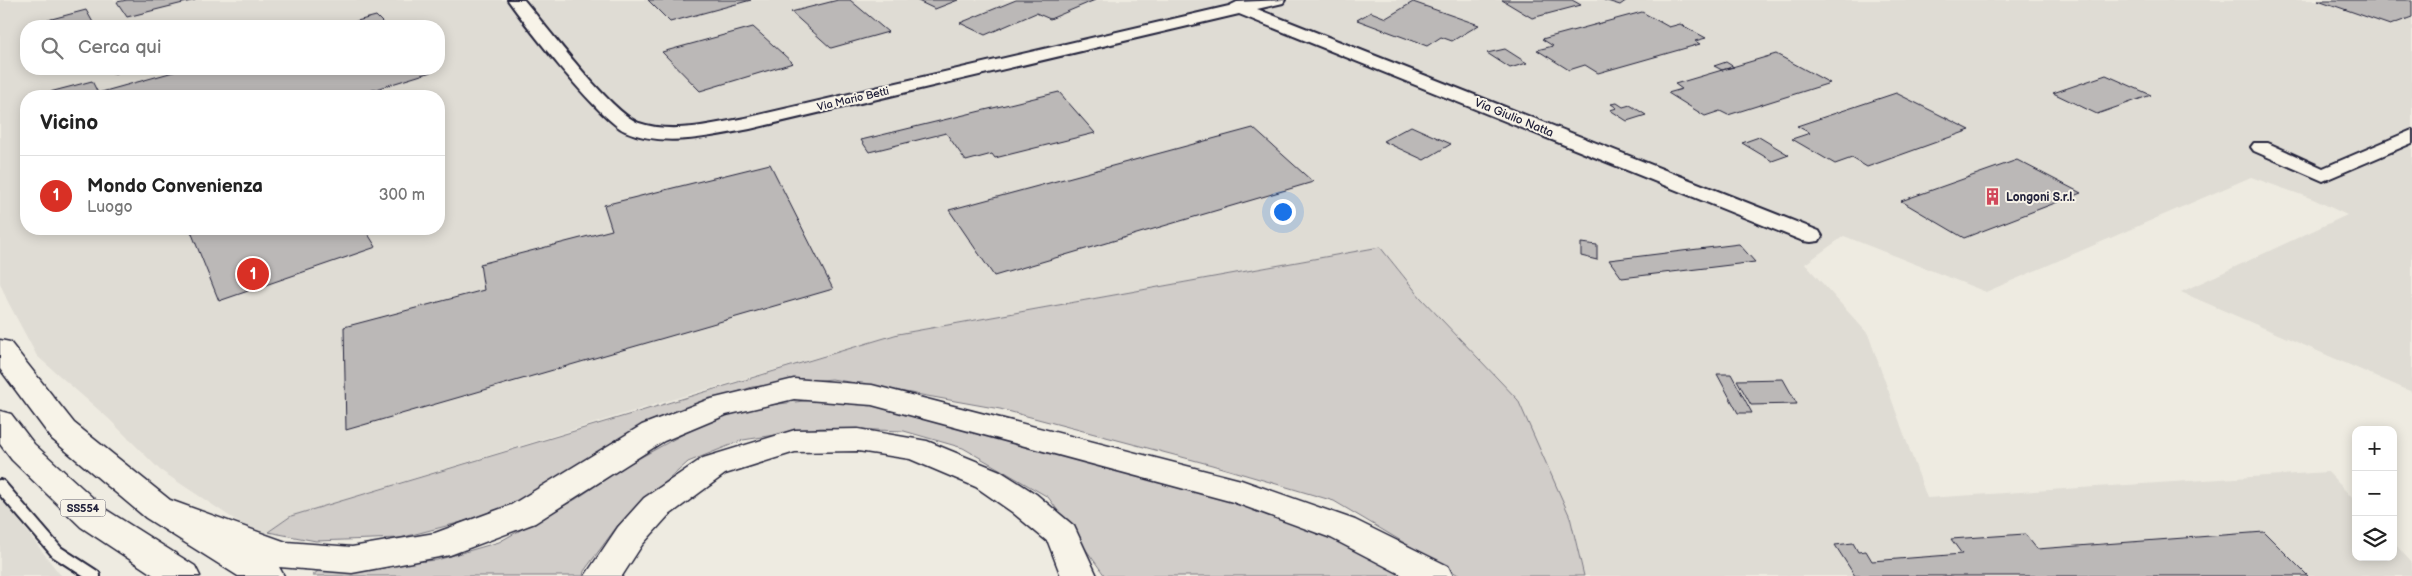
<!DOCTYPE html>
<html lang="it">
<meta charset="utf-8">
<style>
:root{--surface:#fff;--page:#f2f2f2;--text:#222;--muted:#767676;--line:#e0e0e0;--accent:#d93025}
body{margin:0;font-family:"Balsamiq Sans",sans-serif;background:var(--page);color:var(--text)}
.controls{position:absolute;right:15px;bottom:15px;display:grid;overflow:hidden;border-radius:10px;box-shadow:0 2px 12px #0003}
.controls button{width:45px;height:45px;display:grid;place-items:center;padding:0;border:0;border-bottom:1px solid var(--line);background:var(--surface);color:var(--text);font:25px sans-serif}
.you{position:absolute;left:1282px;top:211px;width:18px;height:18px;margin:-12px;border:4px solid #fff;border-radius:50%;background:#1a73e8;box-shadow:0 0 0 8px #1a73e833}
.badge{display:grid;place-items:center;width:32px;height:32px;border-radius:50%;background:var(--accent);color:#fff;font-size:16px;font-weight:700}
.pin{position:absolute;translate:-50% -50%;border:2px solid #fff;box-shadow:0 1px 5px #0006}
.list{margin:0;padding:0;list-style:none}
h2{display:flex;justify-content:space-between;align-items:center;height:65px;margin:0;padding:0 20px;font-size:21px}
h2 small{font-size:16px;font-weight:400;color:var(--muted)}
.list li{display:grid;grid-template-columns:32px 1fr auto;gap:15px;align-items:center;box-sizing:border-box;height:80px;padding:0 20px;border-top:1px solid var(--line)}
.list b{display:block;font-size:19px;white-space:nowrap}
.list p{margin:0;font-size:16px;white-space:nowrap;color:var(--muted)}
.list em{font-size:16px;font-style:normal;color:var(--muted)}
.icon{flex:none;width:28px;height:28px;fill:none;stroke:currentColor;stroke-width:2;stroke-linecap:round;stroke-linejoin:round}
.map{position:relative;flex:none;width:2412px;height:576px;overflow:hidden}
.search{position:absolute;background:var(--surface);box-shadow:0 2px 12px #0003;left:20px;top:20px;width:425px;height:55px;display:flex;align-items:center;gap:12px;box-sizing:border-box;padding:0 18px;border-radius:20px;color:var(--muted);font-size:19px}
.panel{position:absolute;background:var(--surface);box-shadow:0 2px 12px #0003;left:20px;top:90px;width:425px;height:145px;border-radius:20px}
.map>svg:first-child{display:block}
.built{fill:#dfdcd4;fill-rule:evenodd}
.green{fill:#d1cdc9;stroke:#7a7882}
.building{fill:#bbb8b7;stroke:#22223b}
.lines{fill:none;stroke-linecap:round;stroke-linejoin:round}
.lane-casing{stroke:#22223b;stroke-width:16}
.street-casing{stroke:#22223b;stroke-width:4}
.highway-casing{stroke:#22223b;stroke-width:3}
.lane{stroke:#f7f3e8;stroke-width:12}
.street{fill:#f7f3e8;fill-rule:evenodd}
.highway{fill:#f7f3e8;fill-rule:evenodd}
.labels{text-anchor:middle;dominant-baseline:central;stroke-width:4;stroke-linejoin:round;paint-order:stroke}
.far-street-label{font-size:11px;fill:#22223b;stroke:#f7f3e8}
.shield{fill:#f7f3e8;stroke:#62616f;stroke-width:1}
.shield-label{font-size:11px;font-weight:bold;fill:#22223b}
.street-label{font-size:12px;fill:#22223b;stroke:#f7f3e8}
.poi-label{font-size:12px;font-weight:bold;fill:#22223b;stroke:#f7f3e8;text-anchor:start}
</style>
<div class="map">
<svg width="2412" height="576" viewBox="0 0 2412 576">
<rect width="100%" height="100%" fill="#eeebe1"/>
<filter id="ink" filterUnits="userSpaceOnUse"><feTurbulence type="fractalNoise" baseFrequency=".02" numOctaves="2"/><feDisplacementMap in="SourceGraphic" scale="10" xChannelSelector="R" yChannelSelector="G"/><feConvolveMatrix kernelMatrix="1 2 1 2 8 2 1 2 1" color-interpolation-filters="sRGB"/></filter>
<g filter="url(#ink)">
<!-- built -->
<path class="built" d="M 0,0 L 2412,0 L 2412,392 L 2181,292 L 2347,215 L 2313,199 L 2251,177 L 1986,292 L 1844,236 L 1805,264 L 1868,334 L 1927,498 L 2328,472 L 2356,502 L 2356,557 L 2393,557 L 2393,542 L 2412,563 L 2412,576 L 1584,576 L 1570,517 L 1421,298 L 1380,247 L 898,334 L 667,401 L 291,516 L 261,537 L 160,470 L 108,418 L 37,356 L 7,300 L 0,283 ZM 26,26 L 439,26 L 439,69 L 26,69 ZM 26,96 L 439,96 L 439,229 L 26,229 Z
M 0,496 L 58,572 L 62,576 L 0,576 Z"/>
<!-- green -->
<path class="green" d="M 1380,247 L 1421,298 L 1518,400 L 1570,517 L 1584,576 L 1460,576 L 1334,501 L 1212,465 L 1000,409 L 832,379 L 752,387 L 682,411 L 525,500 L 477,518 L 400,538 L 316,541 L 268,532 L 291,516 L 898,334 Z
M 812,400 L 876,404 L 1247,505 L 1362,548 L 1410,576 L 1105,576 L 1048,497 L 963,448 L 904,431 L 821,428 L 743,440 L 688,462 L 618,525 L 584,571 L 583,576 L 312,576 L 319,570 L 437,560 L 499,542 L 576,499 L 627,465 L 705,422 L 754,407 Z"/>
<!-- building -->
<path class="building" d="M 127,0 L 195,0 L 127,17 L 117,2 Z
M 648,0 L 751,0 L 670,22 Z
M 838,0 L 850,0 L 888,32 L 831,48 L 791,12 Z
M 916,0 L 958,0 L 935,9 Z
M 1016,0 L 1095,0 L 1050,19 L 1036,13 L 985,35 L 960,23 Z
M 1502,0 L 1572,0 L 1581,5 L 1532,18 Z
M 1604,0 L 1627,0 L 1620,5 Z
M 2318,0 L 2412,0 L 2412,17 L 2390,25 Z
M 1413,2 L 1479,25 L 1452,41 L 1441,37 L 1427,46 L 1357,20 L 1371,12 L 1386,18 Z
M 86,10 L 95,26 L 47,26 L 44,21 Z
M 1642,12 L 1669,27 L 1680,24 L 1706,38 L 1695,41 L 1700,44 L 1598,73 L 1585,65 L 1569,70 L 1537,50 L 1553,46 L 1542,39 Z
M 376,16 L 386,26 L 338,26 Z
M 753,27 L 793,63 L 700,91 L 662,52 Z
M 1505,49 L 1527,63 L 1510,68 L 1487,53 Z
M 1776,54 L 1830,83 L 1728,115 L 1720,111 L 1705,116 L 1668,93 L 1682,89 L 1675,84 Z
M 1726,62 L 1734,67 L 1722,70 L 1714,66 Z
M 108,69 L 132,69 L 112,74 Z
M 184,69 L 428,69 L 431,72 L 353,96 L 47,96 L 46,93 L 92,81 L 98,93 Z
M 2106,75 L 2151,95 L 2097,114 L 2053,93 Z
M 1059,92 L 1095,133 L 995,158 L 992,154 L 966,161 L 946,133 L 869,152 L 861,140 Z
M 1896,93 L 1970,130 L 1867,167 L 1852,158 L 1835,164 L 1792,139 L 1810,133 L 1797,126 Z
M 1617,103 L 1623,107 L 1630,105 L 1646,115 L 1627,121 L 1610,110 L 1617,108 L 1611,104 Z
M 1411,126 L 1451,144 L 1424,160 L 1383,141 Z
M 1253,128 L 1313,182 L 994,276 L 949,210 Z
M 1759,137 L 1789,155 L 1772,161 L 1742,143 Z
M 2017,160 L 2081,193 L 1964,238 L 1901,201 Z
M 770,164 L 833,289 L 346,430 L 344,327 L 484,290 L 480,264 L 612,230 L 604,205 Z
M 190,229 L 365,229 L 376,247 L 219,301 Z
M 1581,243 L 1597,245 L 1597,260 L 1581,256 Z
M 1739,244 L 1755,262 L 1622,278 L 1609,260 Z
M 1717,374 L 1731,374 L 1752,413 L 1738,413 Z
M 1783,379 L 1797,404 L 1751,405 L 1737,380 Z
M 2264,532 L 2308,576 L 1855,576 L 1835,545 L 1853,543 L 1858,552 L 1866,551 L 1872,561 L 1962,554 L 1951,539 L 2025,534 L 2037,549 Z"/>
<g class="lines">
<defs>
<path id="lane" d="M 0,486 L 57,552 L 94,576"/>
<path id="street" d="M 508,0 L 524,0 C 547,27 610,112 639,123 C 673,135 717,123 750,117 L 1229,6 L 1237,2 L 1285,0 L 1283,3 L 1257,9 L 1819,231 L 1822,236 L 1819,241 L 1811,242 L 1803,241 L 1239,14 L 750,129 C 711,136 663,148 625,131 C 599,119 527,27 508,0 Z
M 2412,130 L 2412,143 L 2323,181 L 2254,151 L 2251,147 L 2254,143 L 2268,143 L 2323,168 Z"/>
<path id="highway" d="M 0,340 L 10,342 L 74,423 L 170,500 L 286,542 L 352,547 L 435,533 L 511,505 L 642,425 L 707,400 L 794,379 L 872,385 L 1241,480 L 1355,520 L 1448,566 L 1453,576 L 1404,576 L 1331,538 L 1233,502 L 872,405 L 794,399 L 726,415 L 664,441 L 535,523 L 450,555 L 352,573 L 279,567 L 284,576 L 238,576 L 146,518 L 52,439 L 0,369 Z
M 0,411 L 11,414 L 34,444 L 105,509 L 195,566 L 200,576 L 155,576 L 81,527 L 12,460 L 0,444 Z
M 858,429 L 927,441 L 1000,471 L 1036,494 L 1074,526 L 1097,576 L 1061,576 L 1048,542 L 1012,512 L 976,487 L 910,459 L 858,451 L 795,452 L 725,474 L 668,516 L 642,545 L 622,576 L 585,576 L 618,527 L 644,498 L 703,458 L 795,430 Z"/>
</defs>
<!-- lane casing -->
<use href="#lane" class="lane-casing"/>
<!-- street casing -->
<use href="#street" class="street-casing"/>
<!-- highway casing -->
<use href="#highway" class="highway-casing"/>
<!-- lane -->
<use href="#lane" class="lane"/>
<!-- street -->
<use href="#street" class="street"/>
<!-- highway -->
<use href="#highway" class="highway"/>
</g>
</g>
<!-- icons -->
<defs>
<symbol id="building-bare" viewBox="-9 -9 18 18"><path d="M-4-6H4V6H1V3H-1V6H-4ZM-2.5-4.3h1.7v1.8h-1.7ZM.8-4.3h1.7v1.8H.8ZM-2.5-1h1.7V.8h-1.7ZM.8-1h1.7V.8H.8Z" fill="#d1495b" stroke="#f7f3e8" stroke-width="2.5" paint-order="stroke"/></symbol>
</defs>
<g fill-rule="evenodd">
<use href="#building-bare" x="1980" y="184" width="25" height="25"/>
</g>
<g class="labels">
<!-- far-street labels -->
<g class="far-street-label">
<text transform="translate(853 99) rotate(-13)">Via Mario Betti</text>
</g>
<!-- shield labels -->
<rect class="shield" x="60.5" y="499.5" width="45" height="17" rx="4"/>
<g class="shield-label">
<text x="83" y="508">SS554</text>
</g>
<!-- street labels -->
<g class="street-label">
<text transform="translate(1514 118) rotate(22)">Via Giulio Natta</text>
</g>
<!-- poi labels -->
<g class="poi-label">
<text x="2006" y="197">Longoni S.r.l.</text>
</g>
</g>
</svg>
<div class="controls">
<button>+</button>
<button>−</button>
<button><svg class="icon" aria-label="layers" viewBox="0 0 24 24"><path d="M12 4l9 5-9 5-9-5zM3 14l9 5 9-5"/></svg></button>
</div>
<div class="you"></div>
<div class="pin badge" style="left:253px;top:274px">1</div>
<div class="search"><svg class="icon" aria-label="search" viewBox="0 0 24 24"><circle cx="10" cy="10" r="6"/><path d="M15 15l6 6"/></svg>Cerca qui</div>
<section class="panel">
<h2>Vicino<small></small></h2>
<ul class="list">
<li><span class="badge">1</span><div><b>Mondo Convenienza</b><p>Luogo</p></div><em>300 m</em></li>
</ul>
</section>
</div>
